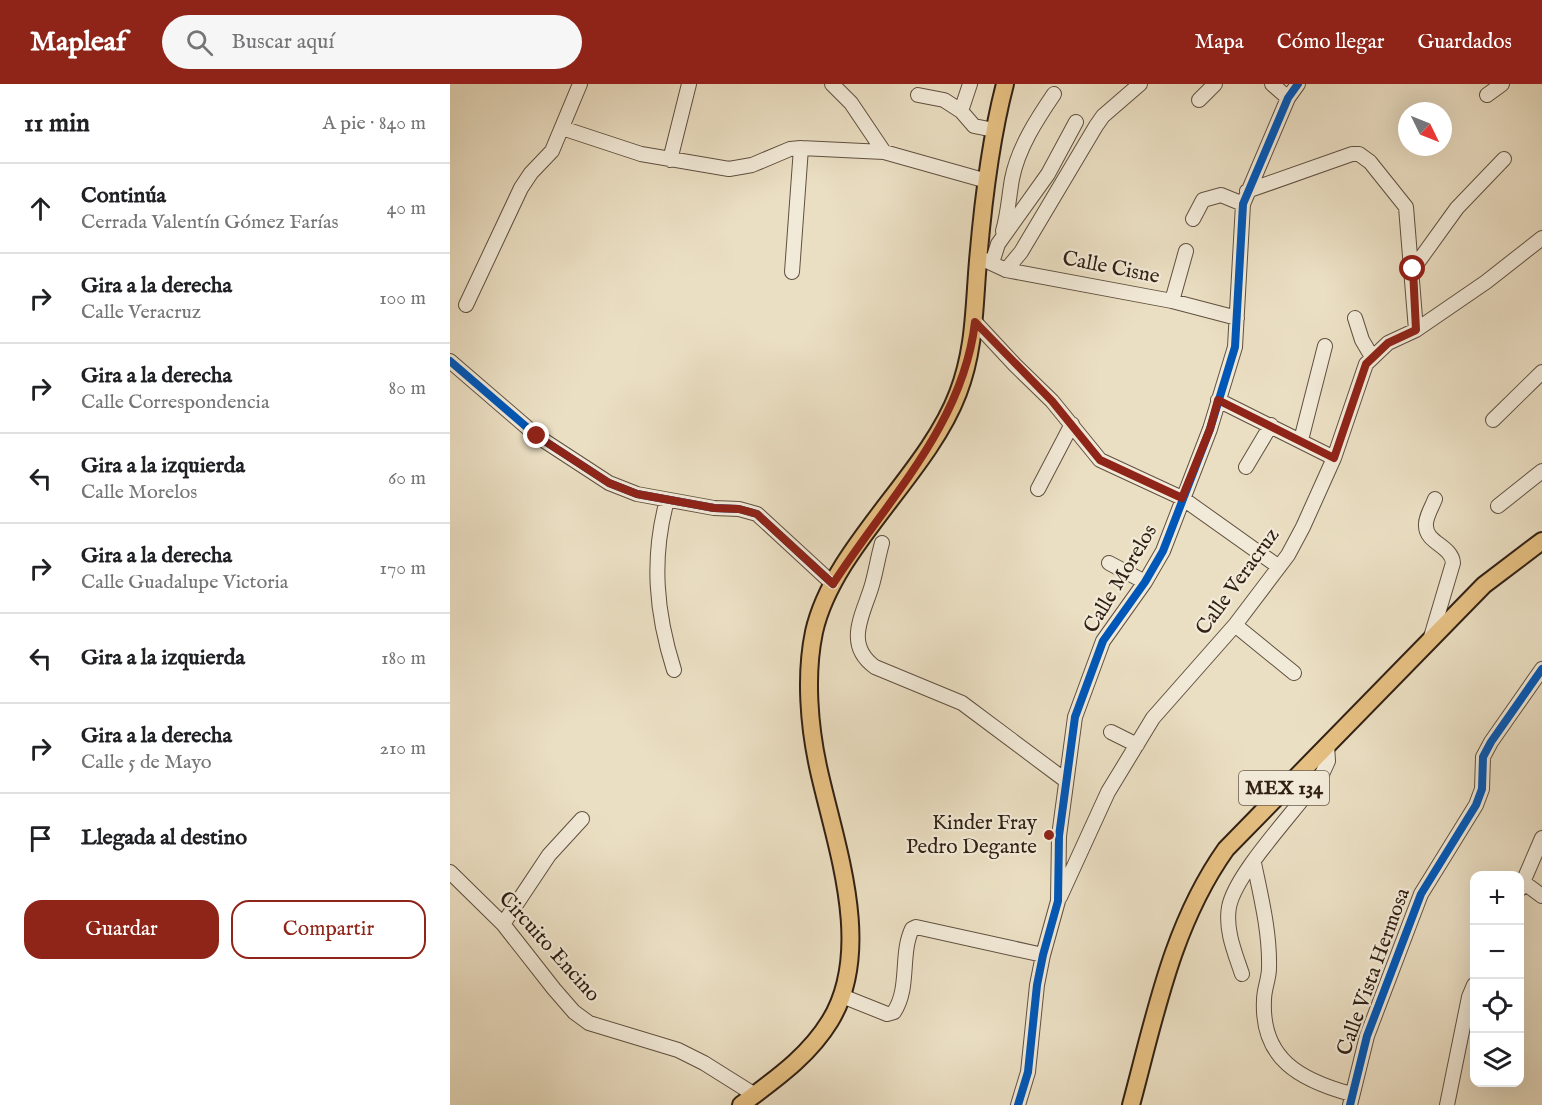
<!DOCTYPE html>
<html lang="es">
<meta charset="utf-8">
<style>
:root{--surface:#fff;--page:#f6f6f6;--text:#202124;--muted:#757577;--line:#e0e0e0;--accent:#8f2418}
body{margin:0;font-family:"IM FELL English",serif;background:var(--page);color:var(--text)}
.controls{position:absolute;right:18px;bottom:18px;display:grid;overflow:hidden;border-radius:12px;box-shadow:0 6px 24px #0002}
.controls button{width:54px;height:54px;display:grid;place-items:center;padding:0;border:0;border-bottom:2px solid var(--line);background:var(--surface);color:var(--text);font:30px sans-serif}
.compass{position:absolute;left:948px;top:18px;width:54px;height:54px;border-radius:50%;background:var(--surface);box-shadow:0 6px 24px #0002;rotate:133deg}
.stop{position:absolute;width:18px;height:18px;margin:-14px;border:4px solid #8f2418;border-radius:50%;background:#fff}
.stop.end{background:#8f2418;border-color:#fff;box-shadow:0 2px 6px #0008}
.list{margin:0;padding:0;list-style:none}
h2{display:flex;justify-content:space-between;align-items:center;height:78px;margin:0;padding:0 24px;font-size:26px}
h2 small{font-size:20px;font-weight:400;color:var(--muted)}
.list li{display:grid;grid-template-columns:39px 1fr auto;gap:18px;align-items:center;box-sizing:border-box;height:90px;padding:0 24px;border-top:2px solid var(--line)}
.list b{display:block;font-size:22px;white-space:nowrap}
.list p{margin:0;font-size:20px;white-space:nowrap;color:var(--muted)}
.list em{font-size:20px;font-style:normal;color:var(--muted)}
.actions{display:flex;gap:12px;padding:18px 24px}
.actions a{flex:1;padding:14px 0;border:2px solid var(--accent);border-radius:18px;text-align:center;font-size:21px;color:var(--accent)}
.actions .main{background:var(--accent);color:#fff}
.icon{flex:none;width:33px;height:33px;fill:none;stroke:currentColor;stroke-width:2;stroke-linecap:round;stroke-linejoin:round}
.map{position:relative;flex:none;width:1092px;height:1021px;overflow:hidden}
header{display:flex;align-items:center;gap:36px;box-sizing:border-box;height:84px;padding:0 30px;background:var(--accent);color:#fff}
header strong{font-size:28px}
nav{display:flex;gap:33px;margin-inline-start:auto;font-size:21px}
.search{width:420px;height:54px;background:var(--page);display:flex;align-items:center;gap:15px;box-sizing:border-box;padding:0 21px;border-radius:33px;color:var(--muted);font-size:22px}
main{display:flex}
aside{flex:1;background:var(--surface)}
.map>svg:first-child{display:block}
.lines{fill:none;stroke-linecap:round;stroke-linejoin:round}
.minor-casing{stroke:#605040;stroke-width:16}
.major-casing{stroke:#312014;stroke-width:20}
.minor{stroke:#f2ead8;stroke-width:14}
.major{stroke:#e6c082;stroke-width:16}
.cycleway-casing{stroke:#f2ead8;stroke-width:11}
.cycleway{stroke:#0057b8;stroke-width:8}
.route{stroke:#8f2418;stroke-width:8}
.poi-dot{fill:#8f2418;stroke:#f2ead8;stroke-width:2}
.labels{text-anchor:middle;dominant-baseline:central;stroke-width:4.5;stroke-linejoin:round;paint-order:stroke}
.shield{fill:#f2ead8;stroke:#6b5d4f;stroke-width:1.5}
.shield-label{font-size:20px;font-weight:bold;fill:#312014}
.street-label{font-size:21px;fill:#312014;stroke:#f2ead8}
.poi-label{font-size:21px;fill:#312014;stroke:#f2ead8;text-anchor:end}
</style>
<header>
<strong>Mapleaf</strong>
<div class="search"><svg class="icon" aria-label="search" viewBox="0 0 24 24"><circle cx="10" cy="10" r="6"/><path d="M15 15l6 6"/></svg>Buscar aquí</div>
<nav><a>Mapa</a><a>Cómo llegar</a><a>Guardados</a></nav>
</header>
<main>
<aside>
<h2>11 min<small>A pie · 840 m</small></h2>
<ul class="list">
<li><svg class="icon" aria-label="ahead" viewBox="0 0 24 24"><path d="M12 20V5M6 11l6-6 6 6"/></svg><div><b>Continúa</b><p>Cerrada Valentín Gómez Farías</p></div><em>40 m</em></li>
<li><svg class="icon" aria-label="right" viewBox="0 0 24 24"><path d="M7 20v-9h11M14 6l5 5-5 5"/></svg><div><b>Gira a la derecha</b><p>Calle Veracruz</p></div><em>100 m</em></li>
<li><svg class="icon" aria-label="right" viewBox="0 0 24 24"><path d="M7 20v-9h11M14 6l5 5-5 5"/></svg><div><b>Gira a la derecha</b><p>Calle Correspondencia</p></div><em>80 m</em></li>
<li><svg class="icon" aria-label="left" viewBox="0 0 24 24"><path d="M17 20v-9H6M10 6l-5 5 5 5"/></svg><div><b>Gira a la izquierda</b><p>Calle Morelos</p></div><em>60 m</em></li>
<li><svg class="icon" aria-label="right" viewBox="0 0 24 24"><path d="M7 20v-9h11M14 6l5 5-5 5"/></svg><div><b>Gira a la derecha</b><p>Calle Guadalupe Victoria</p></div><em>170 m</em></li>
<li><svg class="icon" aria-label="left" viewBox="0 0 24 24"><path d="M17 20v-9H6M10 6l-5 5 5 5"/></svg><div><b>Gira a la izquierda</b></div><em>180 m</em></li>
<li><svg class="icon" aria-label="right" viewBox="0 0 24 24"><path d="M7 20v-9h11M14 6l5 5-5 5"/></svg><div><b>Gira a la derecha</b><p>Calle 5 de Mayo</p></div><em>210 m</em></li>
<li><svg class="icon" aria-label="arrive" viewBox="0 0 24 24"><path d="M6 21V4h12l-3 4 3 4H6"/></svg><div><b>Llegada al destino</b></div></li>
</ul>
<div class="actions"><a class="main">Guardar</a><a>Compartir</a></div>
</aside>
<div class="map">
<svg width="1092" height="1021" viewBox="0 0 1092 1021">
<rect width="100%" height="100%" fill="#ebdfc3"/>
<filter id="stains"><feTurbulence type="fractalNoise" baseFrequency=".00333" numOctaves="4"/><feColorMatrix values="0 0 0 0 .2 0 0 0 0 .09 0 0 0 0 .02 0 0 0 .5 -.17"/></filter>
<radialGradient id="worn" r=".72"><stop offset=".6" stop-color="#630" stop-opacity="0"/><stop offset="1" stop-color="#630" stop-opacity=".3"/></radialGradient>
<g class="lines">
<defs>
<path id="minor" d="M 382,0 L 401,19 L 434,68
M 520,0 L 511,27 L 524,42 L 544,46
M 822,0 L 838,14
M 468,11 L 494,16 L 511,27
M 1037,11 L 1052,0
M 749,16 L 765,0
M 112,44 L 191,70 L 279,85 L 302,81 L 340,65 L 351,64 L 434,68 L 537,97
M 220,76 L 239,0
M 797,107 L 902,70 L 909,70 L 920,78 L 956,123 L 966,246
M 743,135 L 753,116 L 771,111 L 793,120
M 553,147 C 558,130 559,112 562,95 C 568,64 587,35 604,10
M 528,173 L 556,186 L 722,217 L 787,234
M 542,179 L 548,160 L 598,90 L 626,38
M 963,185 L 1007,124 L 1054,75
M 556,186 L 571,168 L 646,42 L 653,32 L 690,0
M 342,188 L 351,64
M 722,217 L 736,167
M 16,221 L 71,104 L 81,89 L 102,67 L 130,0
M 905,234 L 912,256 L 922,273
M 525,238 L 565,281 L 602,317 L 650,376 L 732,414 L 829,483
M 0,277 L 87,352 L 159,399 L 187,410 L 264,424 L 289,425 L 307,430 L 383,500
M 768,316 L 884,374
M 1043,336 L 1092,288
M 851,356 L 875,262
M 796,383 L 821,341
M 588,405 L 622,340
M 217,416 C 201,475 206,529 224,586
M 1048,422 L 1092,387
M 432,459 C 428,473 426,487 422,501 C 414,529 393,560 425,583 L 512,619 L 615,696
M 659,479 L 695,498
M 785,541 L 844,589
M 981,553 L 1003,479 C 1002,462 976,459 976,442 C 975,434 982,423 985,415
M 661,648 L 687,661
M 804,779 C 811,813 820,849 819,884 C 819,895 814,905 814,916 C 811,975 850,996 901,1010
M 0,788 L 53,840 L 104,905 L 124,928 L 139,939 L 228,966 L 254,979 L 305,1011
M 1073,798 L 1092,812
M 1070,805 L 1092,754
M 610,813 L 658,708 L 703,634 L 785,541 L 838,471 L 853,443 L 884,374 L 916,280 L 938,259 L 966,246 L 1036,198 L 1092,154
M 53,840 L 99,771 L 132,735
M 792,890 C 785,869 775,846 779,823 C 786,787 851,722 873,688 L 878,677 L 877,661
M 392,912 L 437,930 L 444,928 C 460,904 450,870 462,845 L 466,843 L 593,871
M 568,1021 L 578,988 L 587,901 L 593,871 L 608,817 L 609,752 L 625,633 L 653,557 L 695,498 L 713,467 L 760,345 L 785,263 L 793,120 L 838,14 L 848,0
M 900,1021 L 917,952 L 971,810 L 1026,721 L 1032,705 L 1033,673 L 1041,658 L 1092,585
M 997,1021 L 1019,913 L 1024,901"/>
<path id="major" d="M 291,1021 C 324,996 358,973 380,937 C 424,865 386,763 369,687 C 359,643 355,591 364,548 C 383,463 477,391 508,309 C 525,265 524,223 528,177 C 533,118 540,57 555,0
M 681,1021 C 705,932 722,841 776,765 L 1034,501 L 1092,457"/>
</defs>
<!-- minor casing -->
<use href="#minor" class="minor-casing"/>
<!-- major casing -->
<use href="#major" class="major-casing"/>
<!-- minor -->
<use href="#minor" class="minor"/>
<!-- major -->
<use href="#major" class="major"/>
<defs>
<path id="cycleway" d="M 0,277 L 87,352 L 159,399 L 187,410 L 264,424 L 289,425 L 307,430 L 383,500
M 568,1021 L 578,988 L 587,901 L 593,871 L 608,817 L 609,752 L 625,633 L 653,557 L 695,498 L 713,467 L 760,345 L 785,263 L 793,120 L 838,14 L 848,0
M 900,1021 L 917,952 L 971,810 L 1026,721 L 1032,705 L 1033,673 L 1041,658 L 1092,585"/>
</defs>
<!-- cycleway casing -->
<use href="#cycleway" class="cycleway-casing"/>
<!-- cycleway -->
<use href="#cycleway" class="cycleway"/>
</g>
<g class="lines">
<!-- route -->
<path class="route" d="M 87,352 L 159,399 L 187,410 L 264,424 L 289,425 L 307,430 L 383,500 C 437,416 513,341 525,238 L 602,317 L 650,376 L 732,414 L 760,345 L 768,316 L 884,374 L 916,280 L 938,259 L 966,246 L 963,185"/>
</g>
<!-- markers -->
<circle class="poi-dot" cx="599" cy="751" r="6"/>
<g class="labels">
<!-- shield labels -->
<rect class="shield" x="789" y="687" width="90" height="34" rx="4.5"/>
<g class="shield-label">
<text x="834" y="704">MEX 134</text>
</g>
<!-- street labels -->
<g class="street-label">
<text transform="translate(661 184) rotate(11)">Calle Cisne</text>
<text transform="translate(671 495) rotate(-59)">Calle Morelos</text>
<text transform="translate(788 498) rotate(-54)">Calle Veracruz</text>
<text transform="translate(99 863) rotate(48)">Circuito Encino</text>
<text transform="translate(924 888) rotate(-70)">Calle Vista Hermosa</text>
</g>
<!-- poi labels -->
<g class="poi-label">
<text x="587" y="739">Kinder Fray<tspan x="587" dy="24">Pedro Degante</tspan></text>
</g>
</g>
<rect width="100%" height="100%" filter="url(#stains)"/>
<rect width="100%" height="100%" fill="url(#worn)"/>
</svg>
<div class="controls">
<button>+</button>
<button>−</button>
<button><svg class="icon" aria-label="locate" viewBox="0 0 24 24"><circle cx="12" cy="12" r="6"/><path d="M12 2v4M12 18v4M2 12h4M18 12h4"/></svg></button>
<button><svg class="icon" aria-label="layers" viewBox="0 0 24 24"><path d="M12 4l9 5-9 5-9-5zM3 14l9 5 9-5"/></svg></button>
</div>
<svg class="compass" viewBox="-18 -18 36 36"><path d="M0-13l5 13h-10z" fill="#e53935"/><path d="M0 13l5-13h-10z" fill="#757577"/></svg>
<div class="stop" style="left:963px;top:185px"></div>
<div class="stop end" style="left:87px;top:352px"></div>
</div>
</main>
